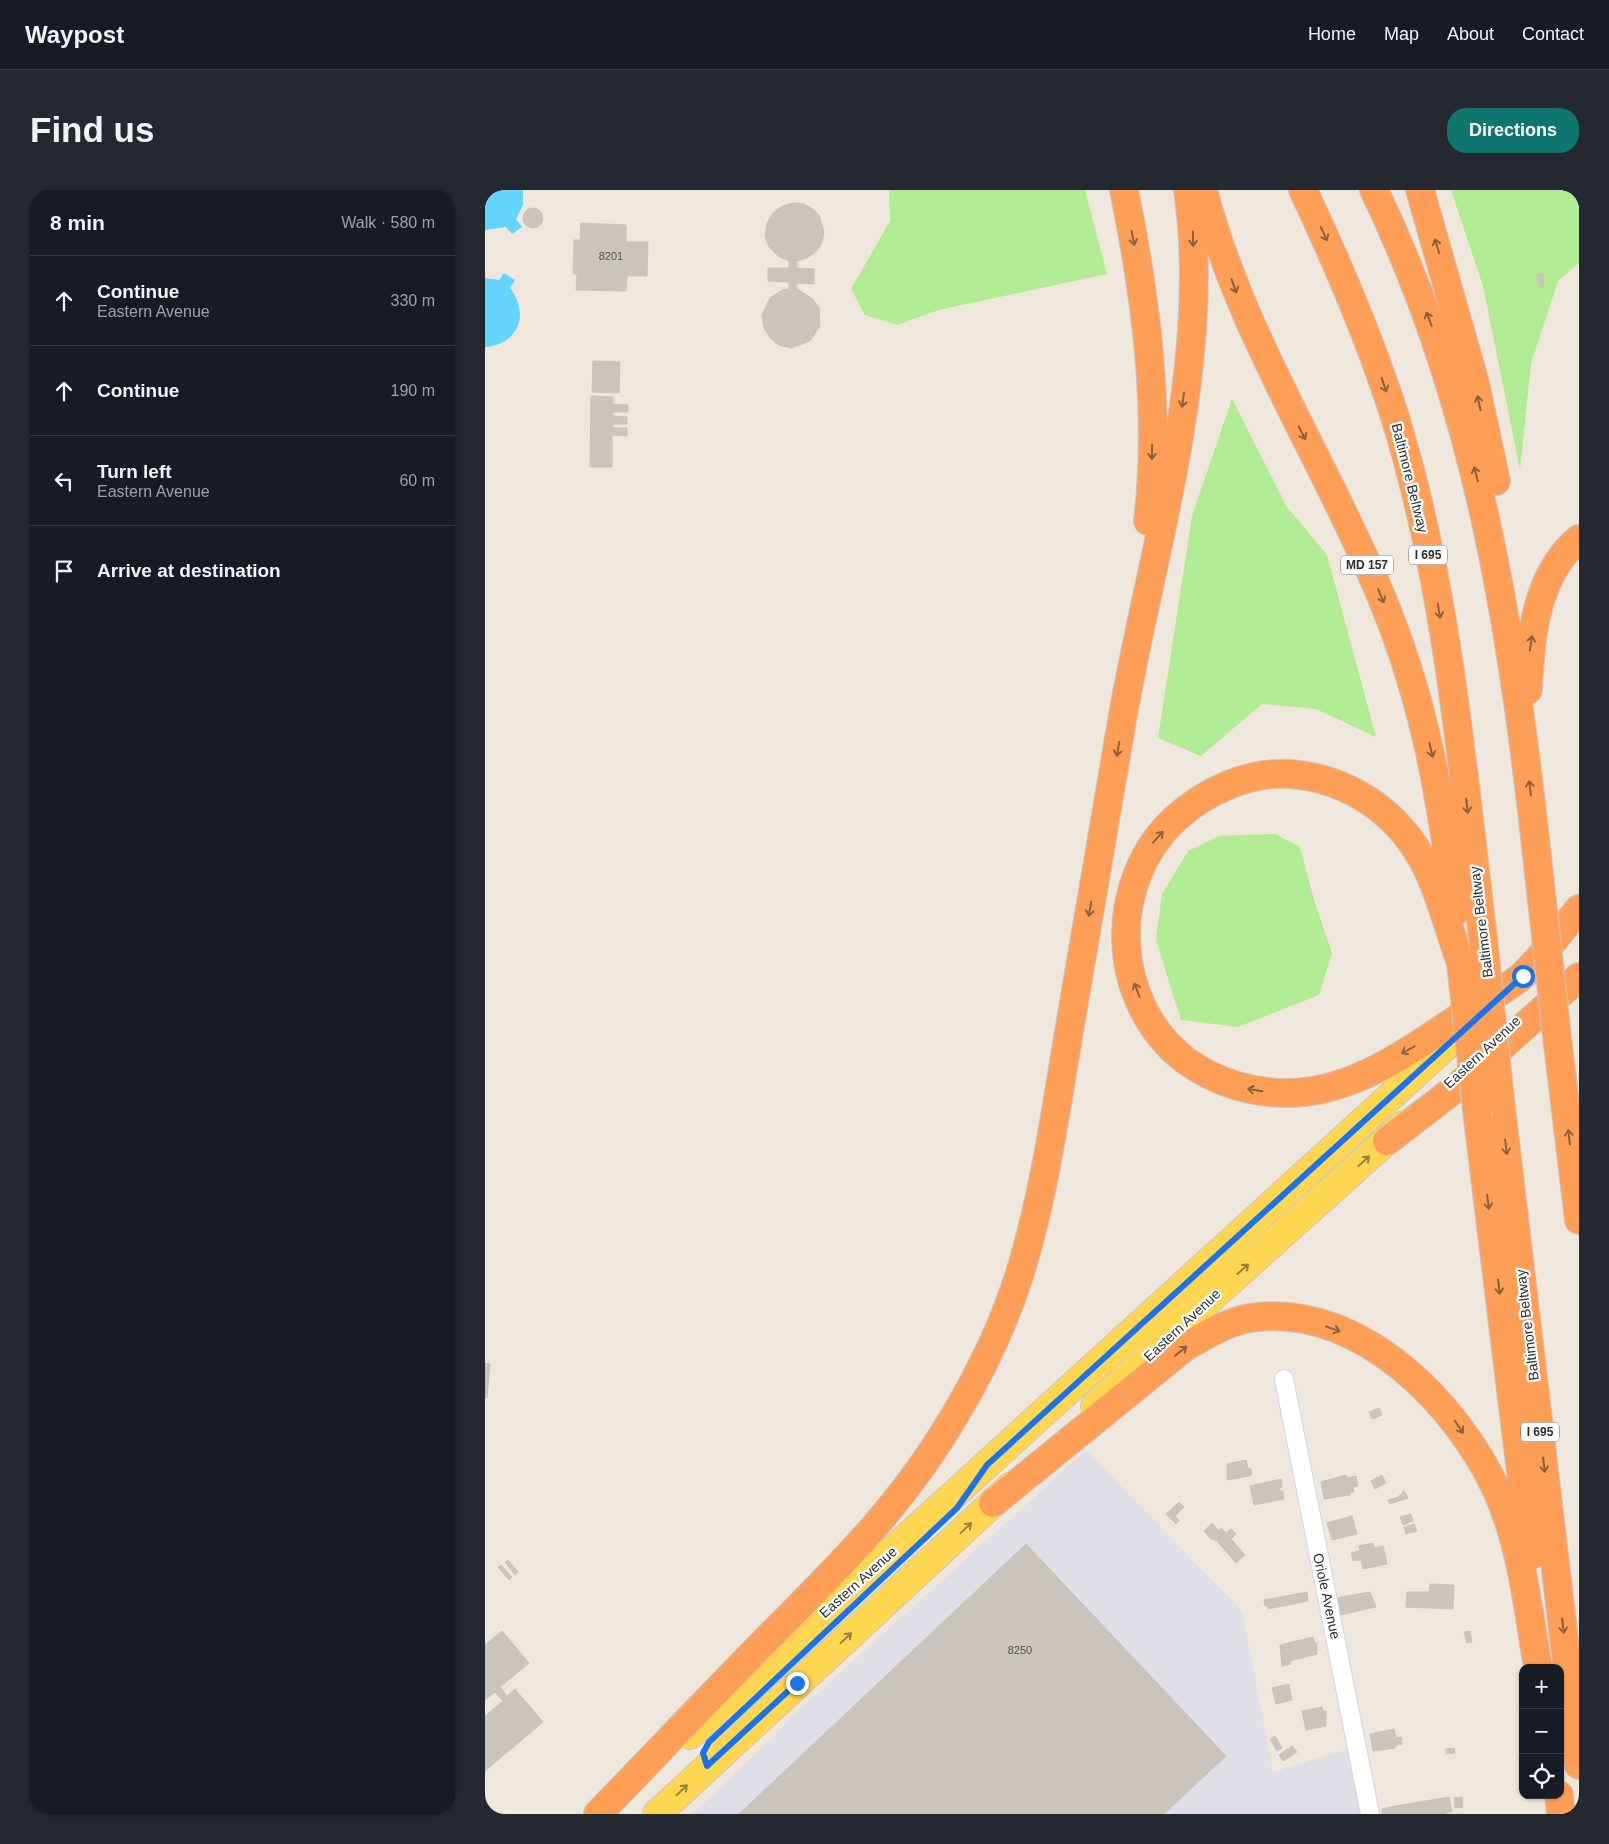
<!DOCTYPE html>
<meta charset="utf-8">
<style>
:root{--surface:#171b24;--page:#242831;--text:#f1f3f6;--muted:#9ea1a6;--line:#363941;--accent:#0f766e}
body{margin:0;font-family:Arial,sans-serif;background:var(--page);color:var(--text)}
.controls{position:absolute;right:15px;bottom:15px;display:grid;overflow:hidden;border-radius:10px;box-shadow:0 1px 4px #0004}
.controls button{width:45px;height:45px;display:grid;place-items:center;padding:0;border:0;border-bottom:1px solid var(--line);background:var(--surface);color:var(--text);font:25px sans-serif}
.stop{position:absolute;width:15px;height:15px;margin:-11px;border:4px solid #1a73e8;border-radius:50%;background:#fff}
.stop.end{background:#1a73e8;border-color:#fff;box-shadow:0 1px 5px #0008}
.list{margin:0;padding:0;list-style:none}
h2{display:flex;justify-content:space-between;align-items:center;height:65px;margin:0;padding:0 20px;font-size:21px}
h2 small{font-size:16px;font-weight:400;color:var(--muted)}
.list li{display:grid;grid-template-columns:32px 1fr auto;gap:15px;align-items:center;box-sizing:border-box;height:90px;padding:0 20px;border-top:1px solid var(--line)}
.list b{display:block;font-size:19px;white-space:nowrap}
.list p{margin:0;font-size:16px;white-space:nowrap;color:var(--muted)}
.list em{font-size:16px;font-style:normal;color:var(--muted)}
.icon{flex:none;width:28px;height:28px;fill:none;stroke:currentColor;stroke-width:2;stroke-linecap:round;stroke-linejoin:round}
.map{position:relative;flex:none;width:1094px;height:1624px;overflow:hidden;border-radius:20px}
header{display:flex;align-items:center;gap:30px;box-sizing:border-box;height:70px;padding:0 25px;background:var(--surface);border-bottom:1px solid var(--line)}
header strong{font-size:24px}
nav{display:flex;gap:28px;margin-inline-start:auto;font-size:18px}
.intro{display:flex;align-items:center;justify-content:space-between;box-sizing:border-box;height:120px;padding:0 30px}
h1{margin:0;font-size:35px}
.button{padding:12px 22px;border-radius:20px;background:var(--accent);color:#fff;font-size:18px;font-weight:700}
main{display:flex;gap:30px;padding:0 30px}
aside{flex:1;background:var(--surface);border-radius:20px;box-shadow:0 1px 4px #0004}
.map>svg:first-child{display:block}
.industrial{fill:#e0dee7}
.green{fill:#b1eb93}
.water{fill:#64d4fc}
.building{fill:#cac4bc;stroke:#cbc3b6}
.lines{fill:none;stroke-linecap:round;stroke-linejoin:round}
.street-casing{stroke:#d1d5e6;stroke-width:20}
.primary-casing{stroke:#c8c8c8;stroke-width:30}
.highway-casing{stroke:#c8c8c8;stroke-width:30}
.street{stroke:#fff;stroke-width:18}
.primary{stroke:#ffd651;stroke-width:28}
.highway{stroke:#ff9f57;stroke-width:28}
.highway-bridge-casing{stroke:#c8c8c8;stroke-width:30;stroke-linecap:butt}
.highway-bridge{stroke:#ff9f57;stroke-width:28}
.oneway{stroke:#8b603f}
.oneway2{stroke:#96813e}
.route{stroke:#1a73e8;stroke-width:6}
.labels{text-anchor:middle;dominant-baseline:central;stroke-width:4.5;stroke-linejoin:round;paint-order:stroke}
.number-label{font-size:11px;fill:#545250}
.shield{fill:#fff;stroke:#6b6b6b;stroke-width:1}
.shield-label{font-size:12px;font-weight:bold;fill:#2c2c2c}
.street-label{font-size:14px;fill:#2c2c2c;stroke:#fff}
</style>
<header>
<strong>Waypost</strong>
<nav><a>Home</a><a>Map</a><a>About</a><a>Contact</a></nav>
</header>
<div class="intro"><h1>Find us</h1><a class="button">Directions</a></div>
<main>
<aside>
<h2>8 min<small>Walk · 580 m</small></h2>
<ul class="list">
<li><svg class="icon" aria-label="ahead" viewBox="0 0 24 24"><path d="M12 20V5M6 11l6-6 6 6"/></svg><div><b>Continue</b><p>Eastern Avenue</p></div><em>330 m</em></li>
<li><svg class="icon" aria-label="ahead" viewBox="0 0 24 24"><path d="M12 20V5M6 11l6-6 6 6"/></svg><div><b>Continue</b></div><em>190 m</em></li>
<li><svg class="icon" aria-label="left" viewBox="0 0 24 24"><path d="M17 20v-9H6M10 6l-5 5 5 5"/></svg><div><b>Turn left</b><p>Eastern Avenue</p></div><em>60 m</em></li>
<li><svg class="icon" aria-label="arrive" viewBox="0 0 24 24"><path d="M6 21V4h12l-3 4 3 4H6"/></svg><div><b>Arrive at destination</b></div></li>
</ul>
</aside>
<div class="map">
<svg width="1094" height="1624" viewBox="0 0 1094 1624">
<rect width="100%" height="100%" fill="#efe7dc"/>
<!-- industrial -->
<path class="industrial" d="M 601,1260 L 757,1421 L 788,1582 L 868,1558 L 879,1624 L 207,1624 L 291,1545 L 301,1532 Z"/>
<!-- green -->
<path class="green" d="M 404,0 L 600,0 L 622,84 L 454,120 L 412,135 L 380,125 L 366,99 L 405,31 Z
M 966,0 L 1094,0 L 1094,73 L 1073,91 L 1046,173 L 1035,280 L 998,96 Z
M 747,209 L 802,317 L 842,365 L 891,547 L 831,519 L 777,514 L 716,566 L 673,548 L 707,326 Z
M 790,644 L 815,657 L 829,710 L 847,763 L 834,805 L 753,837 L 696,830 L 671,750 L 677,704 L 703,661 L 734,646 Z"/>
<!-- water -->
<path class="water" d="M 0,0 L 38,0 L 38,15 L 31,29 L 37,37 L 27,44 L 21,37 L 0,40 Z
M 19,83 L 30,90 L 25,98 C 45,124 34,154 0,157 L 0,88 L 14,90 Z"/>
<!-- building -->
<path class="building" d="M 308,13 L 319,14 L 328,19 L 334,25 L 339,42 L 337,52 L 332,61 L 322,68 L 312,71 L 312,78 L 329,79 L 329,94 L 312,93 L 312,99 L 328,109 L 334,118 L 335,136 L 325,151 L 306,158 L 294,155 L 285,148 L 279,138 L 277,125 L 285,108 L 297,100 L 304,99 L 304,92 L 283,91 L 283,78 L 304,78 L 304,71 L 293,66 L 284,57 L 280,46 L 282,33 L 288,23 L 297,16 Z
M38 28a10 10 0 1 1 20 0a10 10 0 1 1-20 0Z
M 96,33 L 141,35 L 141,52 L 163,52 L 162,86 L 142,86 L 141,101 L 91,100 L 92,84 L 88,84 L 89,50 L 95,50 Z
M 1058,83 L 1059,96 L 1055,97 L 1052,85 Z
M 108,171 L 135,172 L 134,203 L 107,202 Z
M 106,206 L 128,207 L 128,214 L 143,215 L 143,222 L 128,222 L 128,226 L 142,227 L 142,234 L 128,234 L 128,238 L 142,238 L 142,246 L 127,245 L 127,277 L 105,277 Z
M 0,1173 L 5,1174 L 2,1208 L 0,1207 Z
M 894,1218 L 897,1225 L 887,1229 L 884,1222 Z
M 761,1270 L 763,1279 L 765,1278 L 767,1284 L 764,1286 L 742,1290 L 742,1274 Z
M 861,1285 L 862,1288 L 871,1286 L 873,1296 L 868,1297 L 869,1302 L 865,1302 L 865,1305 L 839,1309 L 836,1292 Z
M 897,1285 L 901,1293 L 890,1299 L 886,1291 Z
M 796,1289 L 797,1297 L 794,1298 L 795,1301 L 798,1301 L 799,1309 L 769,1315 L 765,1296 Z
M 919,1301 L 923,1308 L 905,1314 L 903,1310 L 913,1307 Z
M 694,1312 L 699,1317 L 690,1326 L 694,1331 L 691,1334 L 681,1324 Z
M 926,1324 L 928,1331 L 918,1335 L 915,1327 Z
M 867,1326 L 872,1344 L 847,1350 L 842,1333 Z
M 727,1333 L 734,1341 L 736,1338 L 741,1343 L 746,1339 L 751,1344 L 746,1349 L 760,1365 L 751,1373 L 731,1350 L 726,1349 L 719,1341 Z
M 929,1334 L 932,1341 L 921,1344 L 919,1337 Z
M 888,1353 L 889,1358 L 898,1356 L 902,1374 L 878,1379 L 876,1370 L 868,1371 L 866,1363 L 875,1361 L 874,1356 Z
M 541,1354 L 741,1566 L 679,1624 L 254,1624 Z
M 23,1370 L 33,1382 L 30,1385 L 20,1372 Z
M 16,1375 L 27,1387 L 24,1390 L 13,1377 Z
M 945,1394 L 969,1395 L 968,1419 L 921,1417 L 922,1402 L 944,1402 Z
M 822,1402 L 823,1411 L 783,1419 L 783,1415 L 780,1416 L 779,1410 Z
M 885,1402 L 891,1417 L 855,1425 L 851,1408 Z
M 17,1441 L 44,1473 L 15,1497 L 22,1506 L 30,1499 L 58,1532 L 0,1581 L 0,1526 L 18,1511 L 10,1502 L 0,1510 L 0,1455 Z
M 985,1441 L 987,1452 L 982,1453 L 979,1442 Z
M 828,1447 L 830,1453 L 832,1452 L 832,1464 L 805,1471 L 806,1474 L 797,1476 L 795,1455 Z
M 804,1494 L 807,1510 L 791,1514 L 787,1498 Z
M 837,1517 L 838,1521 L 841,1521 L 841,1536 L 821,1540 L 817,1521 Z
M 909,1539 L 911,1548 L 916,1547 L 917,1554 L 912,1555 L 910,1558 L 888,1561 L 885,1544 Z
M 790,1546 L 797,1558 L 792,1561 L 785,1549 Z
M 807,1556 L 812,1562 L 798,1571 L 794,1565 Z
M 969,1558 L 970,1563 L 961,1564 L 961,1559 Z
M 964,1607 L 967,1621 L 959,1624 L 898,1624 L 897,1619 L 911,1616 Z
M 977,1607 L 978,1617 L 970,1618 L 969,1608 Z"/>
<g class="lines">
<defs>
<path id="street" d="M 799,1189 L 885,1624"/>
<path id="primary" d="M 610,1216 L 696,1135 L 919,935
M 205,1545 L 997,823
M 172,1624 L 525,1297"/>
<path id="highway" d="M 639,0 C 661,108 676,221 663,331
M 718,0 C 756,145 839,269 896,406 C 940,511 957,610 970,722
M 818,0 C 853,74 885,149 910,227 C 962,395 977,574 998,748
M 889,0 C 996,221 1029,451 1055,693
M 935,0 L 989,189 L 1011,291
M 1043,500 C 1045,448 1051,384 1094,349
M 976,773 C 964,741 956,706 941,676 C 914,623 865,589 806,584 C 764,581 721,601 691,628 C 622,691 624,811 700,870 C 731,893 769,904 807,903 C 875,901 937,852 991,816 C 1006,806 1026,797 1039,784 C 1059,765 1076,740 1094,719
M 1073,855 L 1094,1030
M 1015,909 L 1094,1575
M 993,929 L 1046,1365
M 902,951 L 971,898 L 1094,787
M 508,1313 L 700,1157 C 723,1144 746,1129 773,1127 C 877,1116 973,1215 1012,1301 C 1037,1356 1043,1419 1053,1478
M 1074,1605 L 1076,1624
M 113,1624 C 169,1566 225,1507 282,1449 C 351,1380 417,1315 467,1230 C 495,1184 519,1134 535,1083 C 560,1002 571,918 585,836 C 603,732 620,628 638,525 C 668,355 728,174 703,0"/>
</defs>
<!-- street casing -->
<use href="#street" class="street-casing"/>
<!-- primary casing -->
<use href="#primary" class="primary-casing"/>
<!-- highway casing -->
<use href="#highway" class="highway-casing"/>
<!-- street -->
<use href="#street" class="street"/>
<!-- primary -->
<use href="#primary" class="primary"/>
<!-- highway -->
<use href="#highway" class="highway"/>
<defs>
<path id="highway-bridge" d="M 1055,693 L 1073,855
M 998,748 L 1015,909
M 976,773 L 993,929"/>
</defs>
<!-- highway-bridge casing -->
<use href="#highway-bridge" class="highway-bridge-casing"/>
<!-- highway-bridge -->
<use href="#highway-bridge" class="highway-bridge"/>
</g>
<!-- one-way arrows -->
<defs><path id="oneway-shaft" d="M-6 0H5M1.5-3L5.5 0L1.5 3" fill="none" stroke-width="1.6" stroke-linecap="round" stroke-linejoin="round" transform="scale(1.25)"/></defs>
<g class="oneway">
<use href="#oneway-shaft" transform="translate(839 44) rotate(65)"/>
<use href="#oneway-shaft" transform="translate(648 48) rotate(79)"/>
<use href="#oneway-shaft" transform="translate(708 49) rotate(89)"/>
<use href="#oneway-shaft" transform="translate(952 56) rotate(-107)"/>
<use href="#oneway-shaft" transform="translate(749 96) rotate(70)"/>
<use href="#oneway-shaft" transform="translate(944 129) rotate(-111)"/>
<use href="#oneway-shaft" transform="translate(899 195) rotate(71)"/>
<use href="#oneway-shaft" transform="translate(698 210) rotate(98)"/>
<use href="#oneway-shaft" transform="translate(994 213) rotate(-102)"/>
<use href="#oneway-shaft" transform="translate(817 243) rotate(63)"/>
<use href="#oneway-shaft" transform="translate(667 262) rotate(91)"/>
<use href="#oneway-shaft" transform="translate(991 284) rotate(-105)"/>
<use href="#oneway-shaft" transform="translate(896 406) rotate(67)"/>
<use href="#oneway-shaft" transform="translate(954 421) rotate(80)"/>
<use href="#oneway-shaft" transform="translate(1046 453) rotate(-81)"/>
<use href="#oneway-shaft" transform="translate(633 559) rotate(100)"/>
<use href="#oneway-shaft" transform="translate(946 560) rotate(77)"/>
<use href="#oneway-shaft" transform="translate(1045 598) rotate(-97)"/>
<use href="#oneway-shaft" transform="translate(982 616) rotate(83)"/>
<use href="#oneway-shaft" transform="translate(673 647) rotate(-49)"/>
<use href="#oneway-shaft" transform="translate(605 719) rotate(100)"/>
<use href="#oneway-shaft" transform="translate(652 800) rotate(-110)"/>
<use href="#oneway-shaft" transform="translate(923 860) rotate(151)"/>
<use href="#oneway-shaft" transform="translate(770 900) rotate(-171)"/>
<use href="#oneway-shaft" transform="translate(1084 947) rotate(-97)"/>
<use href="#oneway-shaft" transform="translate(1021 957) rotate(83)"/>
<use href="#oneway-shaft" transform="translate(1003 1012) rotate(83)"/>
<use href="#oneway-shaft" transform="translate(1014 1097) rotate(83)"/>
<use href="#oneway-shaft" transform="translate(848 1139) rotate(20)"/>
<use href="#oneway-shaft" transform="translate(696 1161) rotate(-38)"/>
<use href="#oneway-shaft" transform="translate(974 1237) rotate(56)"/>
<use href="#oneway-shaft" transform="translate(1059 1275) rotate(83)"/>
<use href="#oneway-shaft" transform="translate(1078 1436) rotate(83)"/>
</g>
<g class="oneway2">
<use href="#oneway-shaft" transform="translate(879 971) rotate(-42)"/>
<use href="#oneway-shaft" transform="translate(758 1079) rotate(-42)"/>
<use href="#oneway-shaft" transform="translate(481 1338) rotate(-43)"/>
<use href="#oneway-shaft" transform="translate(361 1448) rotate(-43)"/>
<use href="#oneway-shaft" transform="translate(197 1600) rotate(-44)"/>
</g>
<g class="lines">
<!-- route -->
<path class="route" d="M 312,1493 L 222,1576 L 218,1563 L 224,1552 L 472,1318 L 502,1275 L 1038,786"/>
</g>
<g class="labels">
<!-- number labels -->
<g class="number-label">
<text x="126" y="66">8201</text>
<text x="535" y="1460">8250</text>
</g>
<!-- shield labels -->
<g class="shield">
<rect x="924" y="355.5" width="38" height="19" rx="4"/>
<rect x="856" y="365.5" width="52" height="19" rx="4"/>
<rect x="1036" y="1232.5" width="38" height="19" rx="4"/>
</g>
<g class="shield-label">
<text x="943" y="365">I 695</text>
<text x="882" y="375">MD 157</text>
<text x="1055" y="1242">I 695</text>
</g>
<!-- street labels -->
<g class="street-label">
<text transform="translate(925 288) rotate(76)">Baltimore Beltway</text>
<text transform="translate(996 732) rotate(-97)">Baltimore Beltway</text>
<text transform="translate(997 862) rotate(-43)">Eastern Avenue</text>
<text transform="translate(697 1135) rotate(-43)">Eastern Avenue</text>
<text transform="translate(1042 1135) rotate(-97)">Baltimore Beltway</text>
<text transform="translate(373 1392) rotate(-42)">Eastern Avenue</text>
<text transform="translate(842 1406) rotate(78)">Oriole Avenue</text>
</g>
</g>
</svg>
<div class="controls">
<button>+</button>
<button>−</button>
<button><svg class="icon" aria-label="locate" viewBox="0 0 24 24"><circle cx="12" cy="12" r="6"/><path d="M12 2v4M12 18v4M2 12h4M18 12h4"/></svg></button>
</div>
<div class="stop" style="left:1038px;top:786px"></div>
<div class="stop end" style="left:312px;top:1493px"></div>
</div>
</main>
